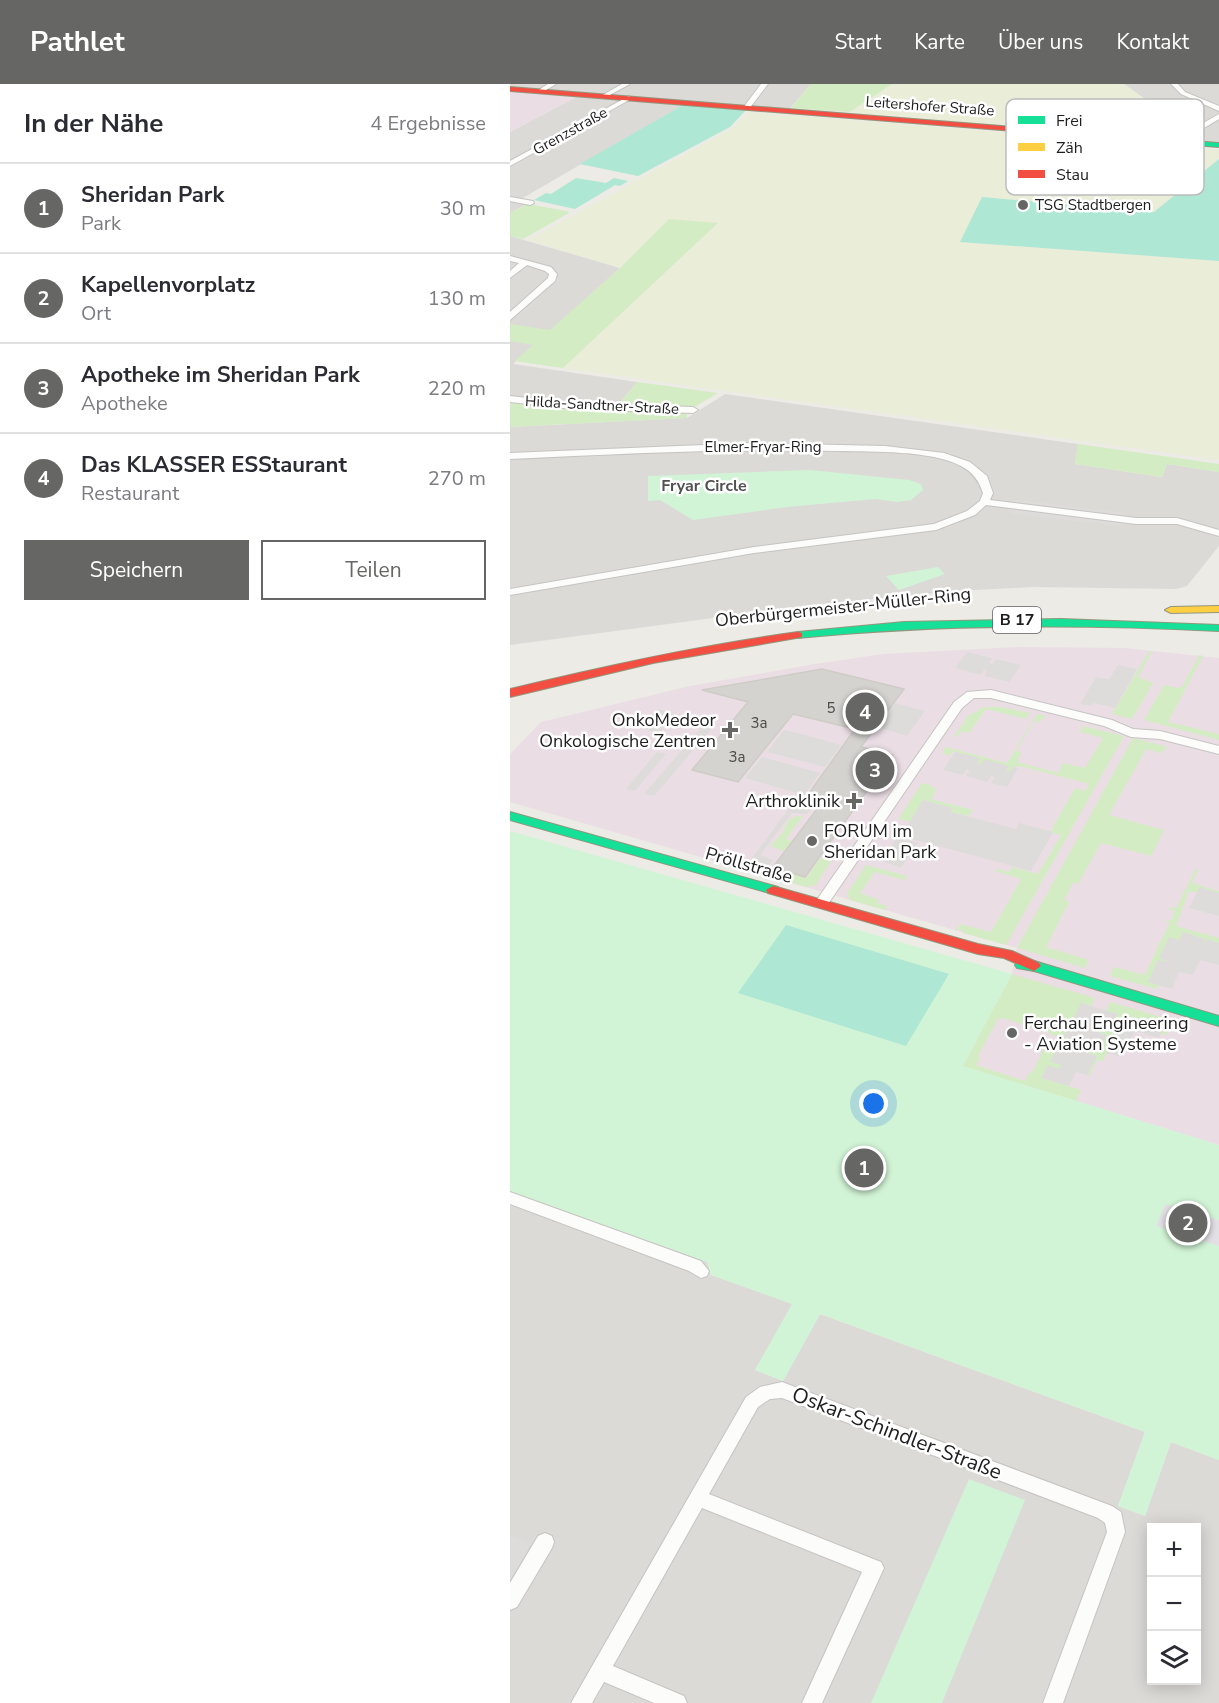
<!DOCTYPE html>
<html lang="de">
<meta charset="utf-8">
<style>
:root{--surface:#fff;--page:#f2f2f3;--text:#2b2b33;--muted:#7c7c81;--line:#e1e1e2;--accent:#666664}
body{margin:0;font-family:"Nunito Sans",sans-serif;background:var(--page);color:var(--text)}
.controls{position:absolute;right:18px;bottom:18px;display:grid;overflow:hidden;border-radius:0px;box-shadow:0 3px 15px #0003}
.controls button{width:54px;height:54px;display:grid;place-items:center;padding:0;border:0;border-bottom:2px solid var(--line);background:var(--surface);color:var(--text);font:30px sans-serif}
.you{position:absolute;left:364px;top:1020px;width:21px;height:21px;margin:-15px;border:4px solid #fff;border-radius:50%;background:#1a73e8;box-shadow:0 0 0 9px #1a73e833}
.badge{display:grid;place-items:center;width:39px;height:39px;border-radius:50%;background:var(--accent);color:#fff;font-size:20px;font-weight:700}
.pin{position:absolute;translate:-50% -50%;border:3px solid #fff;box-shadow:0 2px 6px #0006}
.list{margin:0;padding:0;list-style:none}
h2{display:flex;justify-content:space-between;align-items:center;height:78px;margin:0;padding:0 24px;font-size:26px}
h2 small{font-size:20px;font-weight:400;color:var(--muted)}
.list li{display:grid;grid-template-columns:39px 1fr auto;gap:18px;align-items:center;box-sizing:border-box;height:90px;padding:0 24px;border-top:2px solid var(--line)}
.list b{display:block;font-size:22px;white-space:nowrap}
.list p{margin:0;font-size:20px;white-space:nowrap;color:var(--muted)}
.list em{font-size:20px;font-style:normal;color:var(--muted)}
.actions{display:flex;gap:12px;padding:18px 24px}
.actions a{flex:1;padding:14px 0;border:2px solid var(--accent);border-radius:0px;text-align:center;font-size:21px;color:var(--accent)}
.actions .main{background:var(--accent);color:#fff}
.icon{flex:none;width:33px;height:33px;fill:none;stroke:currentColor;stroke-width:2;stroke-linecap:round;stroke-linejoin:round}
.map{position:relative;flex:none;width:709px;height:1619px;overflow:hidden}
header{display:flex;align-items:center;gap:36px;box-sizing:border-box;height:84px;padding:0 30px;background:var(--accent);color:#fff}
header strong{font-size:28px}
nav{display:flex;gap:33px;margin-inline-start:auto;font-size:21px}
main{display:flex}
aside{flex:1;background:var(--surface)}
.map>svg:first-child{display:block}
.residential{fill:#dbdad7;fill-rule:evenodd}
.industrial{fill:#eadee4}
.farmland{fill:#eaedd8}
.grass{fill:#d4ecc3}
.park{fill:#d2f4d6}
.pitch{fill:#aee7d4}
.parking{fill:#dddcda}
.plaza{fill:#e2e0e5}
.building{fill:#d4d3cf;stroke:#cfccc7;stroke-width:1.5}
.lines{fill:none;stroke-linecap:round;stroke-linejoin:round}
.street-casing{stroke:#c5c4c2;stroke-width:2}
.fast-casing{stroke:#92977d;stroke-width:2}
.slow-casing{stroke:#92977d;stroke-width:2}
.jam-casing{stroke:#92977d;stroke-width:2}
.street{fill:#fcfcfb;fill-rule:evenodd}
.fast{fill:#16e098;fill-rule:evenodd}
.slow{fill:#ffcf43;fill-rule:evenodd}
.jam{fill:#f24e42;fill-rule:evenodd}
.poi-dot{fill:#666664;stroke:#fff;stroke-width:2}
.labels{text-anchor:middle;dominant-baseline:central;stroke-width:5;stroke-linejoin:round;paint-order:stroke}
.far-street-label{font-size:15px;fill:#1e1e1e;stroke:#fff}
.far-poi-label{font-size:15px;fill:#1e1e1e;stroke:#fff;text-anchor:start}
.number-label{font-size:15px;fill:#4c4b4a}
.far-neighbourhood-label{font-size:16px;font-weight:bold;fill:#515151;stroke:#fff}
.shield{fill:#fff;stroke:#626262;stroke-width:1.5}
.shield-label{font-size:16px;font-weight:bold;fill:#1e1e1e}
.street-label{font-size:18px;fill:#1e1e1e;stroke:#fff}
.poi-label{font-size:18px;fill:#1e1e1e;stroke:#fff;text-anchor:end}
.near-street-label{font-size:21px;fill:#1e1e1e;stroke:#fff}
.key{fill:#fff;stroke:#bcbcbc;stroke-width:1.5}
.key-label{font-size:16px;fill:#1e1e1e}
</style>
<header>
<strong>Pathlet</strong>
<nav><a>Start</a><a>Karte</a><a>Über uns</a><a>Kontakt</a></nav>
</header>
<main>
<aside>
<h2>In der Nähe<small>4 Ergebnisse</small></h2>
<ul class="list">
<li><span class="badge">1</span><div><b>Sheridan Park</b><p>Park</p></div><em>30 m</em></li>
<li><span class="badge">2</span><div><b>Kapellenvorplatz</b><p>Ort</p></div><em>130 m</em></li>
<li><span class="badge">3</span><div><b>Apotheke im Sheridan Park</b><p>Apotheke</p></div><em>220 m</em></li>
<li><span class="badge">4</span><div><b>Das KLASSER ESStaurant</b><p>Restaurant</p></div><em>270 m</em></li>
</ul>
<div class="actions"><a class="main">Speichern</a><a>Teilen</a></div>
</aside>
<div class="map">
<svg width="709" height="1619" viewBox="0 0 709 1619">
<rect width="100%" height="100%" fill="#ecebe6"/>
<!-- residential -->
<path class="residential" d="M 0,0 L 301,0 L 276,29 L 173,21 L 11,115 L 21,118 L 0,129 L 0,48 L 66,13 L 0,8 Z
M 614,0 L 709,0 L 709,58 L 628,52 L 649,25 Z
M 0,152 L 110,184 L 3,280 L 127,298 L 107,322 L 0,313 Z
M 215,310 L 568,360 L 565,380 L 652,393 L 657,380 L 709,388 L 709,462 L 677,502 L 666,505 L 524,503 L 448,507 L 309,520 L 0,561 L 0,343 L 177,334 Z
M 0,1107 L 198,1178 L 201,1191 L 283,1220 L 245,1286 L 273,1297 L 310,1230 L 635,1348 L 608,1422 L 635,1432 L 661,1358 L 709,1376 L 709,1619 L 0,1619 ZM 642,1444 L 686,1444 L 686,1596 L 642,1596 Z"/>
<!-- industrial -->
<path class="industrial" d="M 0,8 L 67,13 L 0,48 Z
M 507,563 L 614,564 L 709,574 L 709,1061 L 452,982 L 502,890 L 507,864 L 0,718 L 0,670 L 31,638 L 180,602 L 305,580 L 373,570 Z"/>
<!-- farmland -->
<path class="farmland" d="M 382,0 L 614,0 L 649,25 L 628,52 L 340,29 Z
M 239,28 L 617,58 L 617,64 L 669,67 L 671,63 L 709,66 L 709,75 L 644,128 L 472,113 L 451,158 L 709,177 L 709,376 L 53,284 L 208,139 L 159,135 L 110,184 L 18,156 L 223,44 Z"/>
<!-- grass -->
<path class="grass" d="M 301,0 L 382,0 L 340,28 L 281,24 Z
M 18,120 L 57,127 L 59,129 L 13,155 L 0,152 L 0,129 Z
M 159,135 L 208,139 L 53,284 L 5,277 L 23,261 L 0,257 L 0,240 L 40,246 L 110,184 Z
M 127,298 L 208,309 L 183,324 L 107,322 Z
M 0,318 L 53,324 L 173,328 L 177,329 L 177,334 L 0,343 Z
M 568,360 L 709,380 L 709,388 L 657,380 L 652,393 L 565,380 Z
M 639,567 L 642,567 L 628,593 L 643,599 L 622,635 L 602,630 Z
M 689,571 L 693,572 L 658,638 L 709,650 L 709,656 L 634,636 L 654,601 L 667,604 L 672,603 Z
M 474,623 L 492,623 L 520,629 L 516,635 L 476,625 L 459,649 L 451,647 L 447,653 L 444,652 L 458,632 Z
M 527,630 L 536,632 L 529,638 L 524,637 L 506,667 L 511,668 L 507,678 L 548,689 L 553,679 L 575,684 L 593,654 L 570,648 L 573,642 L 614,652 L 496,861 L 453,849 L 453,847 L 448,845 L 445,847 L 450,840 L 481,848 L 511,795 L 485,787 L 487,785 L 499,788 L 502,783 L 528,790 L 551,751 L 540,748 L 565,704 L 575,707 L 579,700 L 510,682 L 503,683 L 500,689 L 495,687 L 499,682 L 466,680 L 469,674 L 443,667 L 439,672 L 432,669 L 436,663 L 497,679 Z
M 623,654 L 658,663 L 650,669 L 636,665 L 599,731 L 654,746 L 641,772 L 591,759 L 568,800 L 563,799 L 554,816 L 559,818 L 536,863 L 579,876 L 575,884 L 507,864 Z
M 412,699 L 423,702 L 422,704 L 427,705 L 421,715 L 463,726 L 458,732 L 440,728 L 442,724 L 414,716 L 400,738 L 388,735 Z
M 287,732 L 293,732 L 276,755 L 282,757 L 274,767 L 260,762 L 273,748 L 278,736 Z
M 310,774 L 321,777 L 306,801 L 297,803 L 233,784 L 238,777 L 296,794 Z
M 356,781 L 397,792 L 394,796 L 365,788 L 350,809 L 369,816 L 367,819 L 377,822 L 375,826 L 340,816 L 337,809 Z
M 685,785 L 688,785 L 682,799 L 709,807 L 709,809 L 691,804 L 688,809 L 679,807 L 666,842 L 709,854 L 709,859 L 697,855 L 694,863 L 692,862 L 695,855 L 660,877 L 638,897 L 649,901 L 647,905 L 600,892 L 604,883 L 635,891 L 649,860 L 643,859 L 650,859 L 660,838 L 654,836 L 661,836 L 665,827 L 659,825 L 660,823 L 666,824 L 674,808 L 668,807 L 675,807 Z
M 502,890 L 585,914 L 581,923 L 571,920 L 562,937 L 573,940 L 572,943 L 560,940 L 554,952 L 564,956 L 564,958 L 539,950 L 539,948 L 492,934 L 488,935 L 468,972 L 470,974 L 466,981 L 515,997 L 519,989 L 522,989 L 538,956 L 561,963 L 550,985 L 532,994 L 571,1006 L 566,1017 L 452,982 Z
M 600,918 L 662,936 L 663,938 L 655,952 L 651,950 L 654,944 L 614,931 L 593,977 L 587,976 L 579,992 L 577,991 L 587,972 L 575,968 L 577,965 L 596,951 L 585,948 L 587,944 L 599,947 L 607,930 L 596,927 Z"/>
<!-- park -->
<path class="park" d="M 300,386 L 399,396 L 411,400 L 413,406 L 401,416 L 387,418 L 366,415 L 277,423 L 183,436 L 150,416 L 138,417 L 138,392 Z
M 428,483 L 435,490 L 389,506 L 376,492 Z
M 0,747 L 502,890 L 453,982 L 709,1061 L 709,1376 L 661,1358 L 635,1432 L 608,1422 L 635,1348 L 310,1230 L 273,1297 L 245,1286 L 282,1220 L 201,1191 L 197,1178 L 0,1107 Z
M 459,1395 L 515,1416 L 432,1619 L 361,1619 Z"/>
<!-- pitch -->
<path class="pitch" d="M 173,21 L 236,26 L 220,43 L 128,92 L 70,80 Z
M 709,75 L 709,177 L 450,158 L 472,113 L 644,128 Z
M 66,94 L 96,99 L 104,94 L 118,97 L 110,102 L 105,101 L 65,125 L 24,116 L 36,109 L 41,110 Z
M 276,841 L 439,890 L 396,962 L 228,909 Z"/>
<!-- parking -->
<path class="parking" d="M 508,416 L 614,429 L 620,434 L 497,419 Z
M 495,424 L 619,439 L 609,442 L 503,430 Z
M 457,568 L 482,574 L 479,579 L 482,580 L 486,575 L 511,581 L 499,598 L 475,592 L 477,586 L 474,586 L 470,591 L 445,584 Z
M 608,581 L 627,585 L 605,624 L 584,619 L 581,622 L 570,620 L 586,593 L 599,595 Z
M 385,619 L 415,627 L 397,652 L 367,643 Z
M 147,625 L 166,630 L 149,649 L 129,644 Z
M 196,638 L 205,641 L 144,712 L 134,710 Z
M 274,646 L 288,649 L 331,661 L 315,683 L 257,668 Z
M 147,668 L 156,670 L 125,707 L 116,705 Z
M 445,668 L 470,674 L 467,680 L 470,681 L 474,675 L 499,682 L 496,687 L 499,688 L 503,683 L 508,684 L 497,703 L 481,699 L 485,693 L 481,692 L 477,698 L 456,692 L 460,687 L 457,685 L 452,691 L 433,686 Z
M 252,673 L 267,677 L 310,689 L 294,711 L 235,694 Z
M 413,716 L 442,724 L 440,728 L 506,745 L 509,739 L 543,748 L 521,787 L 391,752 Z
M 283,719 L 302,723 L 297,730 L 282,729 L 250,771 L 263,776 L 258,783 L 240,777 Z
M 387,753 L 408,759 L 391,784 L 372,777 Z
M 690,803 L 709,809 L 709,832 L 679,824 Z
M 673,848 L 695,855 L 692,862 L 697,855 L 709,859 L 709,881 L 690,876 L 683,891 L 669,888 L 662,905 L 638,898 L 648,876 L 659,878 L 649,874 L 659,853 L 669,856 Z
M 571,919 L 607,930 L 599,947 L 587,944 L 586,947 L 597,951 L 588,968 L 577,965 L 576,969 L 587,972 L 577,991 L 566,988 L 559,1002 L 531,994 L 538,981 L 549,985 L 551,981 L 540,977 L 549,961 L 561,963 L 564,956 L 553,953 L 560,940 L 572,943 L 572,940 L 562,937 Z
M 614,931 L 654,943 L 649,954 L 625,947 L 612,973 L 596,969 Z
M 0,1451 L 21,1459 L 0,1495 Z"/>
<!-- plaza -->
<path class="plaza" d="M 655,1120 L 709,1136 L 709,1162 L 646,1142 Z"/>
<!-- building -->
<path class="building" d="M 312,585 L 394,605 L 351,663 L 383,671 L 295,793 L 263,783 L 310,721 L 294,716 L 345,645 L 283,630 L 228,698 L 182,686 L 238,618 L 192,606 Z"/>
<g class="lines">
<defs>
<path id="street" d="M 38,0 L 46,0 L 31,9 L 27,9 L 27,7 Z
M 112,0 L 120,0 L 96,13 L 91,12 Z
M 251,0 L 258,0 L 239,25 L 235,25 L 233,24 Z
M 661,0 L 668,0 L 675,8 L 709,22 L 709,27 L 671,10 Z
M 119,12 L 121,15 L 0,82 L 0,77 Z
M 709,30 L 709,35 L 669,59 L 662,57 Z
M 0,113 L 23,117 L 24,119 L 20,121 L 0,117 Z
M 0,172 L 41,183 L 47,190 L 45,197 L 0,236 L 0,228 L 38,194 L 39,190 L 35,187 L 17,181 L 0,194 L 0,187 L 9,179 L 0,177 Z
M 0,312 L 62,319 L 183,323 L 188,326 L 183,329 L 62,325 L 0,318 Z
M 241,359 L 375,362 L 434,369 L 460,378 L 477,392 L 483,409 L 480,416 L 626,434 L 667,434 L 709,446 L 709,452 L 667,440 L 626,440 L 476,421 L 465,431 L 426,446 L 244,469 L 0,511 L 0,505 L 244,463 L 424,440 L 457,427 L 470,417 L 473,409 C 469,397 463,388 451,382 C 421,366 363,368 329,367 C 219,364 110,370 0,375 L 0,369 Z
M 481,606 L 602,636 L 623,645 L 650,647 L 709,662 L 709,670 L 650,655 L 621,653 L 594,642 L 481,614 L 464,614 L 452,624 L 316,823 L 306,823 L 304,820 L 306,817 L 444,618 L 457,608 Z
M 0,1108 L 191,1177 L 199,1187 L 197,1192 L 191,1194 L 179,1187 L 0,1120 Z
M 272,1298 L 602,1422 L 611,1428 L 615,1448 L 553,1619 L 533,1619 L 597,1448 L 595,1439 L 588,1434 L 272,1314 L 260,1315 L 248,1323 L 199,1410 L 371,1478 L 374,1484 L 312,1619 L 292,1619 L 352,1488 L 192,1424 L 103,1582 L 174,1612 L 177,1619 L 144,1619 L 94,1598 L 82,1619 L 61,1619 L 236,1313 L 250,1303 Z
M 35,1449 L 42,1452 L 44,1458 L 42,1464 L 7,1523 L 0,1526 L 0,1499 L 28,1452 Z"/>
<path id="fast" d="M 504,43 L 709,59 L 709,63 L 501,47 L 500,45 Z
M 551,535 L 709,541 L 709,547 C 568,540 429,540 288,554 L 282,551 L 288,548 L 394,538 Z
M 0,728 L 268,803 L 270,806 L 263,810 L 0,736 Z
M 512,876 L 524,877 L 709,932 L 709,942 L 524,887 L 507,884 L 505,881 Z"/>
<path id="slow" d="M 709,522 L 709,528 L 661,529 L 655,526 L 661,523 Z"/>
<path id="jam" d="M 0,3 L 504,43 L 508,45 L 504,47 L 0,7 Z
M 288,548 L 292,549 L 292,553 L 143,579 L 0,613 L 0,605 C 95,582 191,561 288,548 Z
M 263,802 L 468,860 L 502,867 L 529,879 L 531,882 L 524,887 L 494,874 L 468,870 L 258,809 L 256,806 Z"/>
</defs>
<!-- street casing -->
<use href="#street" class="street-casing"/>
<!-- fast casing -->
<use href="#fast" class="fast-casing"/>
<!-- slow casing -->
<use href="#slow" class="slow-casing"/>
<!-- jam casing -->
<use href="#jam" class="jam-casing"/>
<!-- street -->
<use href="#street" class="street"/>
<!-- fast -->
<use href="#fast" class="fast"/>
<!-- slow -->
<use href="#slow" class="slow"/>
<!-- jam -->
<use href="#jam" class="jam"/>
</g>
<!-- markers -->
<g class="poi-dot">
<circle cx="513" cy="121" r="6"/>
<path d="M217 637h6v6h6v6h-6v6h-6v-6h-6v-6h6z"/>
<path d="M341 708h6v6h6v6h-6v6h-6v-6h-6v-6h6z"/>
<circle cx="302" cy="757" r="6"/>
<circle cx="502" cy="949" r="6"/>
</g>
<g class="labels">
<!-- far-street labels -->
<g class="far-street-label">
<text transform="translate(420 22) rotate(4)">Leitershofer Straße</text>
<text transform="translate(60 47) rotate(-29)">Grenzstraße</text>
<text transform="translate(92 321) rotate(3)">Hilda-Sandtner-Straße</text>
<text x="253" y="363">Elmer-Fryar-Ring</text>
</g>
<!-- far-poi labels -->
<g class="far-poi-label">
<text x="525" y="121">TSG Stadtbergen</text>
</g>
<!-- number labels -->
<g class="number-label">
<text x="321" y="624">5</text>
<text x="249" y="639">3a</text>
<text x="227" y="673">3a</text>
</g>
<!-- far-neighbourhood labels -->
<g class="far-neighbourhood-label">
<text x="194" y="402">Fryar Circle</text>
</g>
<!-- shield labels -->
<rect class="shield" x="483" y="523" width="48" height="26" rx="4.5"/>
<g class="shield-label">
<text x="507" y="536">B 17</text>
</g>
<!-- street labels -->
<g class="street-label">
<text transform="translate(333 523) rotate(-6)">Oberbürgermeister-Müller-Ring</text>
<text transform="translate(239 781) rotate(16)">Pröllstraße</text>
</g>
<!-- poi labels -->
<g class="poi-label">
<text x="206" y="636">OnkoMedeor<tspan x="206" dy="21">Onkologische Zentren</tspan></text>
<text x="330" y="717">Arthroklinik</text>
<text x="314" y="747" text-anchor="start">FORUM im<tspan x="314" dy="21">Sheridan Park</tspan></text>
<text x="514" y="939" text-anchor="start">Ferchau Engineering<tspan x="514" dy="21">- Aviation Systeme</tspan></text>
</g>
<!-- near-street labels -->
<g class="near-street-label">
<text transform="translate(387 1349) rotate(21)">Oskar-Schindler-Straße</text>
</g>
</g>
<!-- legend -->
<rect x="496" y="15" width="198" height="96" rx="9" class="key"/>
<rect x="508" y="32" width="27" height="8" fill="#16e098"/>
<rect x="508" y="59" width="27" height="8" fill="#ffcf43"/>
<rect x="508" y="86" width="27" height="8" fill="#f24e42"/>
<g class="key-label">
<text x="546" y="42">Frei</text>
<text x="546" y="69">Zäh</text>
<text x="546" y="96">Stau</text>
</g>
</svg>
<div class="controls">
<button>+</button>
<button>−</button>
<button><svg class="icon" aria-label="layers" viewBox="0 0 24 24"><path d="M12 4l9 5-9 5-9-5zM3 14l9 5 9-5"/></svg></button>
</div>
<div class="you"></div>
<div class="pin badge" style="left:354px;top:1084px">1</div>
<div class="pin badge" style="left:678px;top:1139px">2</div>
<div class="pin badge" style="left:365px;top:686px">3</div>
<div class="pin badge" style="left:355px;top:628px">4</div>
</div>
</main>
